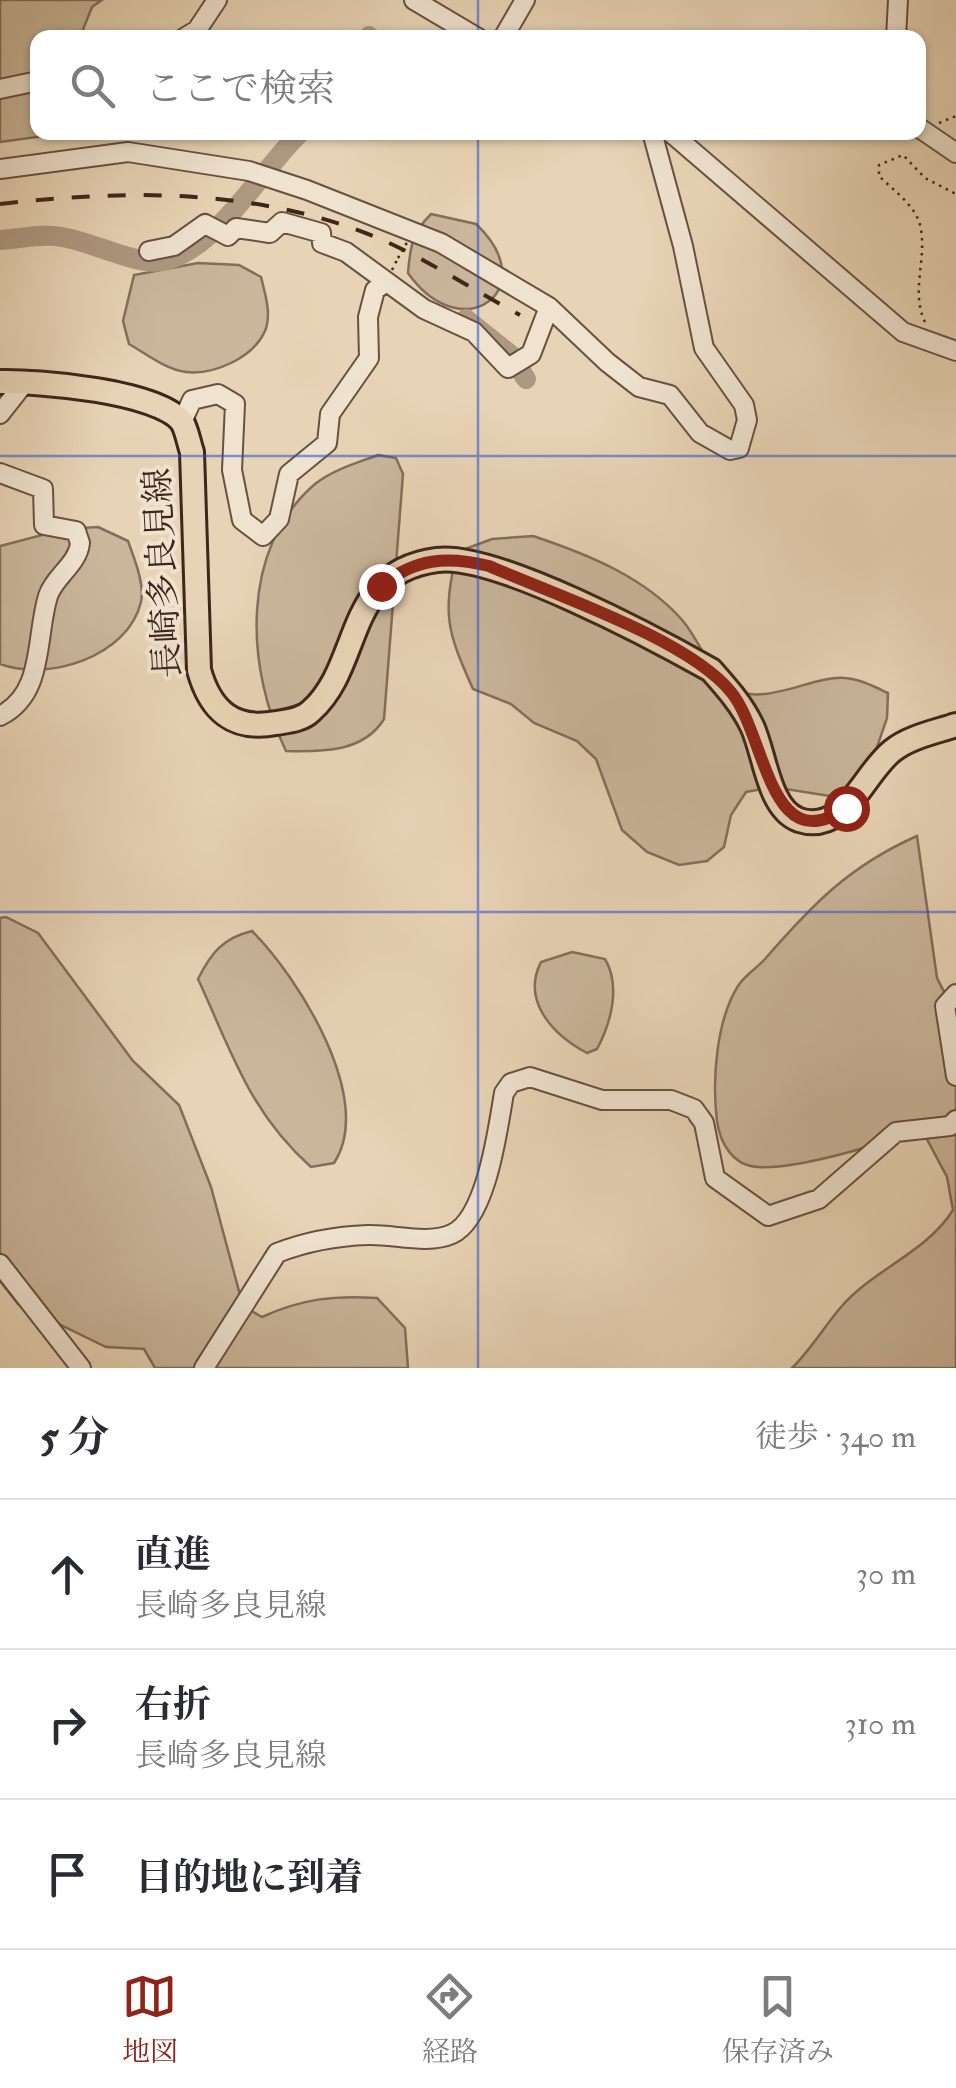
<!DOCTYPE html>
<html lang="ja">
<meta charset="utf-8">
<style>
:root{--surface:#fff;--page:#f7f7f7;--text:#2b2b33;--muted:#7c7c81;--line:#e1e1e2;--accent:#8f2418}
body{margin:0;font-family:"IM FELL Double Pica","Noto Serif JP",serif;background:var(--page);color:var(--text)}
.stop{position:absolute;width:30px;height:30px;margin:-22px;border:8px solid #8f2418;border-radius:50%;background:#fff}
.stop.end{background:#8f2418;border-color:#fff;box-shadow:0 2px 10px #0008}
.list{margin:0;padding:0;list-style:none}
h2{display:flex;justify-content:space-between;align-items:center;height:130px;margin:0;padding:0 40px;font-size:42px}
h2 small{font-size:32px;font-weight:400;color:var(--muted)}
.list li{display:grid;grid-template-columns:65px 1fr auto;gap:30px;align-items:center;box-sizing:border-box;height:150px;padding:0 40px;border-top:2px solid var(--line)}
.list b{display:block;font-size:38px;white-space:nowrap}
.list p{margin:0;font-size:32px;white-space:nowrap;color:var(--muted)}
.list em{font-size:32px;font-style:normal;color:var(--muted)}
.icon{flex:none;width:55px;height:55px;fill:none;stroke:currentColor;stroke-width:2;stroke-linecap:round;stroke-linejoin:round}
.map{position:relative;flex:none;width:956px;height:1368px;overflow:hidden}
.search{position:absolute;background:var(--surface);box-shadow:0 2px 8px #0004;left:30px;right:30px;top:30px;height:110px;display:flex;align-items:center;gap:25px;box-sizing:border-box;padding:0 35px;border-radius:20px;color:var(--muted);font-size:38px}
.sheet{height:580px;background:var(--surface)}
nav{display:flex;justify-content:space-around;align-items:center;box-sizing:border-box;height:140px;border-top:2px solid var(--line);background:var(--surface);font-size:28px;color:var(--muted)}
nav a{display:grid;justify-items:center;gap:5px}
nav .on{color:var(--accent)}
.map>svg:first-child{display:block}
.green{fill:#cab69b;stroke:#846e5b;stroke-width:2.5}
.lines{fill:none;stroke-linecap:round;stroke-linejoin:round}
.river{stroke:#ae9881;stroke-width:20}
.minor-casing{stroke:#695142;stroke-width:22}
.major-casing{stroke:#3f261b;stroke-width:28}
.path{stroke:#3f261b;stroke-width:2.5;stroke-dasharray:2.5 5;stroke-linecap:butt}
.minor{stroke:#efe2cf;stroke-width:18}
.major{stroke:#e7d3b5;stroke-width:22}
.rail{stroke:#3f261b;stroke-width:4;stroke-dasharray:18 18;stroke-linecap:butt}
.path-bridge{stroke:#3f261b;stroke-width:2.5;stroke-dasharray:2.5 5;stroke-linecap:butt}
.route{stroke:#8f2418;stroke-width:12}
.grid{fill:none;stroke:#1d4ed8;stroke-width:2.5;stroke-opacity:0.55}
.labels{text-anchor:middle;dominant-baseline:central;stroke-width:8;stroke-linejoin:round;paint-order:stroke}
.street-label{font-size:35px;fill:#3f261b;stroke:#efe2cf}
</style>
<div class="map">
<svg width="956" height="1368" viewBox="0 0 956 1368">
<rect width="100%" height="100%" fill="#e7d3b5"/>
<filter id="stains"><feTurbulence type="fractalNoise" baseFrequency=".002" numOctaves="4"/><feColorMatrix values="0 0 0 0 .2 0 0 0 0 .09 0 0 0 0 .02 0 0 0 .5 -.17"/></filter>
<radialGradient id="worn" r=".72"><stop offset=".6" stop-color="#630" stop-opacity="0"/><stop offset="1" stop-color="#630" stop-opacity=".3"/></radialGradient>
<!-- green -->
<path class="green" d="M 0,0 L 102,0 L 92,7 L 80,37 L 38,38 L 38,132 L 44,136 L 0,142 Z
M 431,214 L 476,224 C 545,289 462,350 408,273 C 410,248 412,233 431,214 Z
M 198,263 L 239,265 L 261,277 C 265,294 272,314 265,331 C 253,358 214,375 186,372 C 167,370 146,354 129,344 L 123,321 L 134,275 Z
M 378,455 L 396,458 L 403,474 L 384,719 C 364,752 323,752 286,751 C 246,669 239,549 315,484 C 332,470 357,463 378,455 Z
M 98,527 L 128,541 C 134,558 145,584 141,602 C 128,657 47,682 0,664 L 0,546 L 65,529 Z
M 533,536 C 587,554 645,577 683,621 C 701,643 709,672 733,688 C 762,708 813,675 845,678 C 860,679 875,687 888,693 L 887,718 L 865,782 L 836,797 L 773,787 L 746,792 L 731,815 L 724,847 L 707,861 L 679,865 L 647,852 L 622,830 L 596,759 L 577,741 L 534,723 L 511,704 L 473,689 C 447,631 442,615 457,552 L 492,539 Z
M 917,836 L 937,978 L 956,1015 L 956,1368 L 792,1368 C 811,1349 824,1327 841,1307 C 874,1269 927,1252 953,1210 L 947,1177 L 922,1130 C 882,1143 798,1170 758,1167 C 733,1166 720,1143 717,1121 C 712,1081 716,1021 738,986 C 744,976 757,968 765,959 C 812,905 849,866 917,836 Z
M 6,917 L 38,933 L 133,1061 L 179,1105 L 211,1187 L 243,1306 L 262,1317 C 301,1299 334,1295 377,1298 L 405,1328 L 408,1368 L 155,1368 L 144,1349 L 106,1347 L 18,1304 L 0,1281 L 0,918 Z
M 252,931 C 298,977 376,1100 334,1163 L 311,1167 C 249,1112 231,1050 198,979 C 211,953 223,938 252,931 Z
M 572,952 L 605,959 C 621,986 611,1023 597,1049 L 587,1053 C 553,1035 521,1001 541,962 Z"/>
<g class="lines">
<!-- river -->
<path class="river" d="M 368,38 L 369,36
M 0,240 C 19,239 43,233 62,237 C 90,242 117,256 145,261 C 203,272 261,169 301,132
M 466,319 L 511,355
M 521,371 L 526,379"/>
<defs>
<path id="minor" d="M 414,0 L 478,38
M 184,38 L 197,30 L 217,0
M 503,38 L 525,0
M 896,38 L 898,0
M 0,89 L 38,81
M 918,127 L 956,153
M 670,132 L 903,332 L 956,351
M 0,169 L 128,152 L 249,171 L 307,190 L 441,243 L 549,307 L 607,362 L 639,387 L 670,395 L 700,433 L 730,450 L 739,448 L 747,420 L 744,405 L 704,348 L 683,246 L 652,132
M 149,251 L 174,246 L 205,224 L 228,236 L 236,228 L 270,233 L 282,222 L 321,233 L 322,243 L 346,252 L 424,309 L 474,332 L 508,368 L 531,354 L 549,307
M 0,414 L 26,381
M 182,422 L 192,400 L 218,394 L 235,404 L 232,470 L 242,520 L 263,536 L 279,519 L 289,474 L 327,443 L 330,414 L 369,358 L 368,317 L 375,290 L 385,283
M 0,473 L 43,489 L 44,525 L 76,531 L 80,543 C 78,564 54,577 48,596 C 35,639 45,693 0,716
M 956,994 L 945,1006 L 956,1076
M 0,1264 L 81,1368
M 204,1368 L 277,1253 C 305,1242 338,1236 368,1235 C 394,1234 427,1245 452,1234 C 487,1218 498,1127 504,1093 L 511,1083 L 530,1077 L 602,1100 L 671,1100 L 694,1109 L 704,1123 L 715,1178 L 768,1216 L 819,1199 L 896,1132 L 950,1126 L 956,1120"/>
<path id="major" d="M 0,382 C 37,381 159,391 182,422 C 187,430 189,444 192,452 L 199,670 C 210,710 233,731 276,723 C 288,721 302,720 311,711 C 363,665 343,572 437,560 C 494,552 656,639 711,670 C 727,688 742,705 752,726 C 765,753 768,809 799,820 C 845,835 863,774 892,751 C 909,737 935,732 956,725"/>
</defs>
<!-- minor casing -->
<use href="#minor" class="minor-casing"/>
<!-- major casing -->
<use href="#major" class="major-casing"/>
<!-- path -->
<path class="path" d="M 939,123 L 956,116
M 392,270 L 398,258
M 925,322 C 910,291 928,257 920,225 C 915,205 893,190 879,176 L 879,165 L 903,155 L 925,178 L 956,194"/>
<!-- minor -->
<use href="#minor" class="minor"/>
<!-- major -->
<use href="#major" class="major"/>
<!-- rail -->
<path class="rail" d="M 0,204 C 131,189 262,188 385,241 C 431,262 475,291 520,315"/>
<!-- path-bridge -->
<path class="path-bridge" d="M 398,258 L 409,239"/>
</g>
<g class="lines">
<!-- route -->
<path class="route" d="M 381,586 C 415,558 447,556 489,566 C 555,595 688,639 731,692 C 766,734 769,862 846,808"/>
</g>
<!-- grid -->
<path class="grid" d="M 478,0 L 478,38M 478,132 L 478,1368M 0,456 L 956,456M 0,912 L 956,912"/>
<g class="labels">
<!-- street labels -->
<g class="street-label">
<text transform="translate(163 573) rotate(-93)">長崎多良見線</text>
</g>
</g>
<rect width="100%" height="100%" filter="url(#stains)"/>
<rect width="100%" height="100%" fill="url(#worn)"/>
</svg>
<div class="stop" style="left:846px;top:808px"></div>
<div class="stop end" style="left:381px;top:586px"></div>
<div class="search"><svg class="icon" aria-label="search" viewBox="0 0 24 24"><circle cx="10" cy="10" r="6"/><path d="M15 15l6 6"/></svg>ここで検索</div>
</div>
<section class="sheet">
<h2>5 分<small>徒歩 · 340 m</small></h2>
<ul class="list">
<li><svg class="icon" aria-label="ahead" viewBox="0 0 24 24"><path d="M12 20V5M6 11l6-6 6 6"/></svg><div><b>直進</b><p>長崎多良見線</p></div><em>30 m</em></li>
<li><svg class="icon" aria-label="right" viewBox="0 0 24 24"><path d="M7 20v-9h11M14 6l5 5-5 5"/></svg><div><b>右折</b><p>長崎多良見線</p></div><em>310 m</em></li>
<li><svg class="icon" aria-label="arrive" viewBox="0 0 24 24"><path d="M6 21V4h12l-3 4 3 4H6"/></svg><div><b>目的地に到着</b></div></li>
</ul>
</section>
<nav>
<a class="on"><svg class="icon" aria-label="map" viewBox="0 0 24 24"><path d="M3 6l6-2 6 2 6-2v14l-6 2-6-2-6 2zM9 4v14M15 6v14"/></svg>地図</a>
<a><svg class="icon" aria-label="directions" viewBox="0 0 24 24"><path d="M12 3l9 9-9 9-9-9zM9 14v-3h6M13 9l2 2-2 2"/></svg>経路</a>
<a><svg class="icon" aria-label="saved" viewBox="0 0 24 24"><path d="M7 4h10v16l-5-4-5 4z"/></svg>保存済み</a>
</nav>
